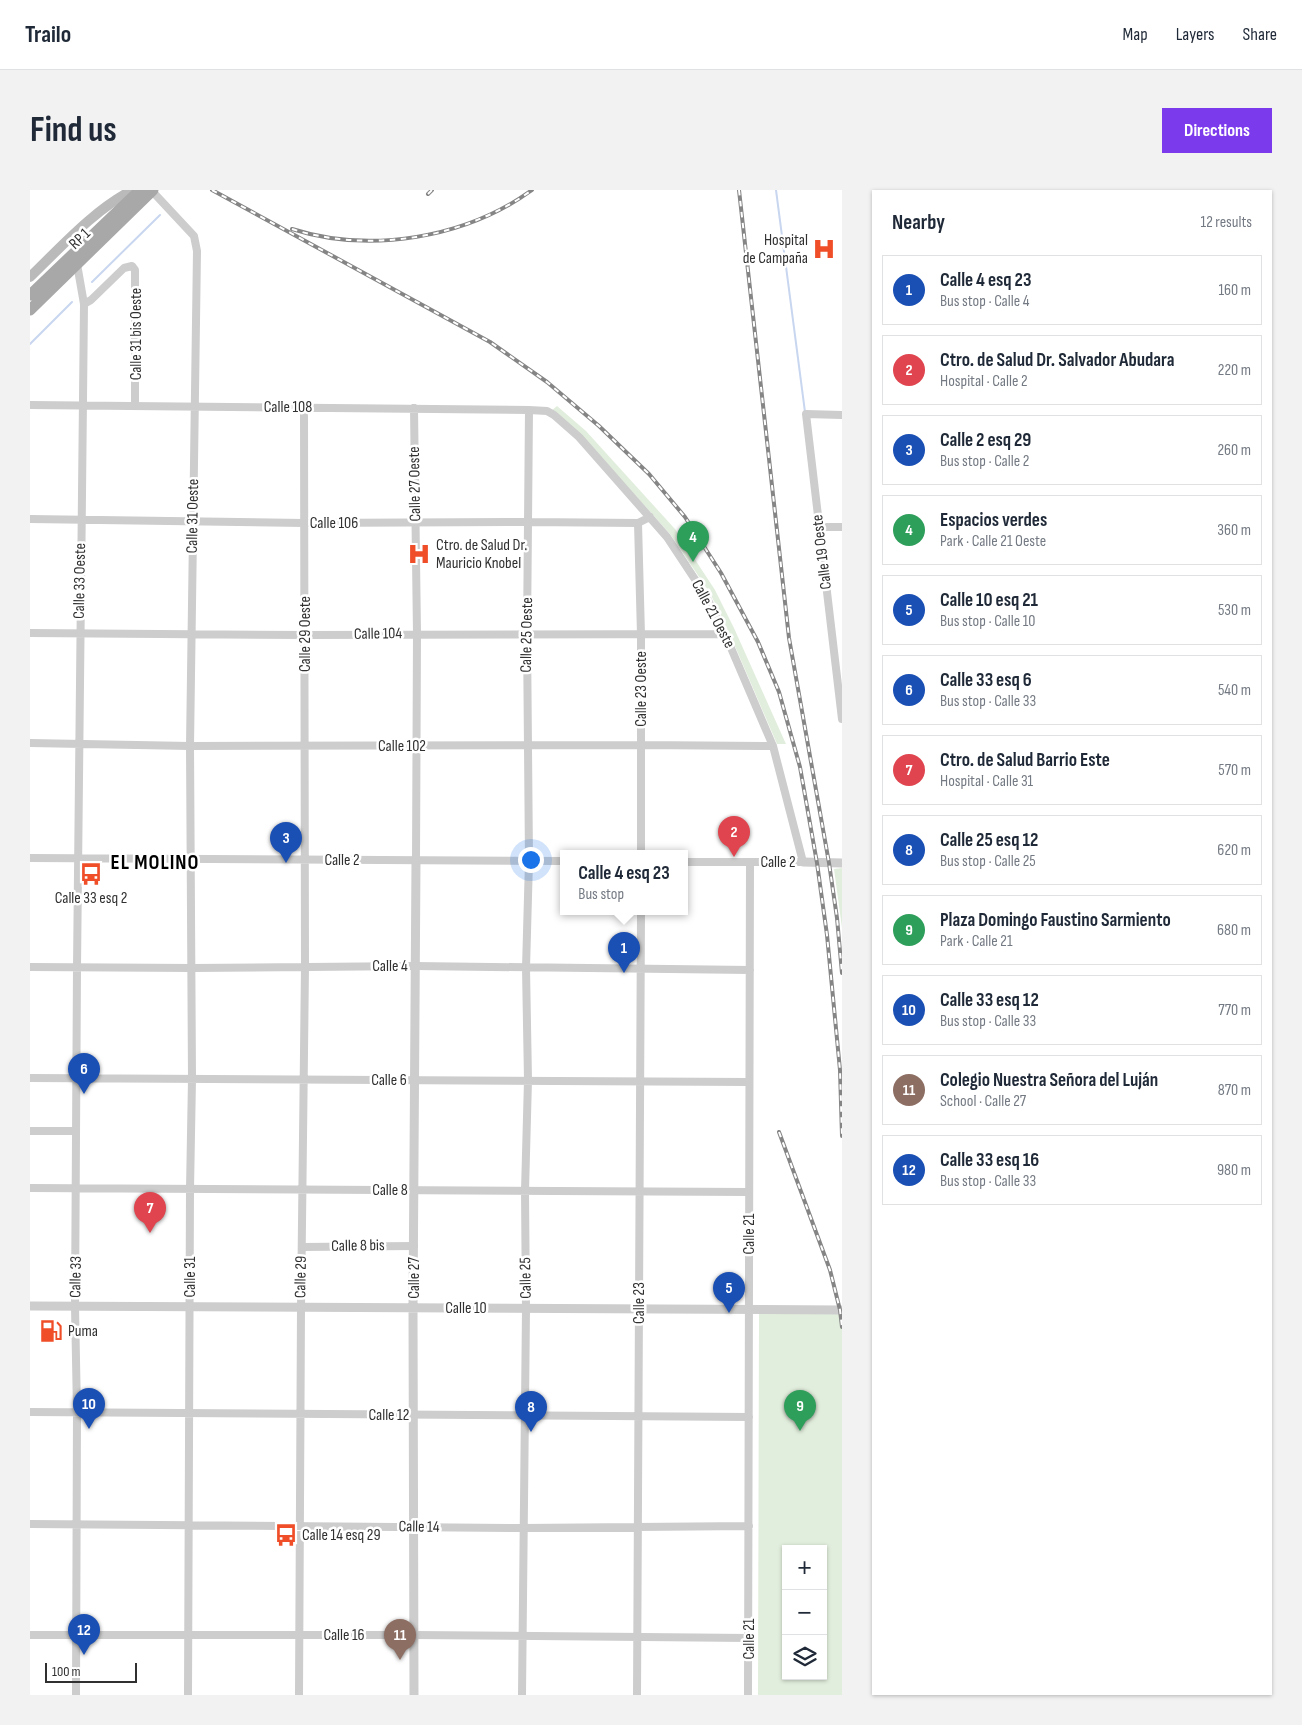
<!DOCTYPE html>
<meta charset="utf-8">
<style>
:root{--surface:#fff;--page:#f2f2f3;--text:#1f2937;--muted:#747a83;--line:#e0e1e3;--accent:#7c3aed}
body{margin:0;font-family:"Sofia Sans Condensed",sans-serif;background:var(--page);color:var(--text)}
.controls{position:absolute;right:15px;bottom:15px;display:grid;overflow:hidden;border-radius:0px;box-shadow:0 1px 4px #0004}
.controls button{width:45px;height:45px;display:grid;place-items:center;padding:0;border:0;border-bottom:1px solid var(--line);background:var(--surface);color:var(--text);font:25px sans-serif}
.scale{position:absolute;left:15px;bottom:12px;width:92px;box-sizing:border-box;padding-left:5px;border:2px solid #303030;border-top:0;font-size:14px;line-height:18px;white-space:nowrap;color:#303030;-webkit-text-stroke:4px #fff;paint-order:stroke}
.you{position:absolute;left:500px;top:669px;width:18px;height:18px;margin:-12px;border:4px solid #fff;border-radius:50%;background:#1a73e8;box-shadow:0 0 0 8px #1a73e833}
.badge{display:grid;place-items:center;width:32px;height:32px;border-radius:50%;background:var(--accent);color:#fff;font-size:16px;font-weight:700}
.pin{position:absolute;translate:-50% -41px;filter:drop-shadow(0 1px 2px #0008)}
.pin::after{content:'';position:absolute;top:26px;width:18px;height:15px;background:inherit;clip-path:polygon(0 0,100% 0,50% 100%)}
.popup{position:absolute;left:530px;top:660px;width:128px;height:65px;box-sizing:border-box;display:grid;place-content:center;border-radius:0px;background:var(--surface);filter:drop-shadow(0 1px 4px #0005);font-size:16px;white-space:nowrap;color:var(--muted)}
.popup b{font-size:19px;color:var(--text)}
.popup::after{content:'';position:absolute;left:50%;top:100%;margin-left:-10px;border:10px solid transparent;border-top-color:var(--surface)}
.list{margin:0;padding:0;list-style:none}
h2{display:flex;justify-content:space-between;align-items:center;height:65px;margin:0;padding:0 20px;font-size:21px}
h2 small{font-size:16px;font-weight:400;color:var(--muted)}
.list li{display:grid;grid-template-columns:32px 1fr auto;gap:15px;align-items:center;box-sizing:border-box;height:70px;margin:0 10px 10px;padding:0 10px;border:1px solid var(--line);border-radius:0px}
.list b{display:block;font-size:19px;white-space:nowrap}
.list p{margin:0;font-size:16px;white-space:nowrap;color:var(--muted)}
.list em{font-size:16px;font-style:normal;color:var(--muted)}
.icon{flex:none;width:28px;height:28px;fill:none;stroke:currentColor;stroke-width:2;stroke-linecap:round;stroke-linejoin:round}
.map{position:relative;flex:none;width:812px;height:1505px;overflow:hidden;border-radius:0px}
header{display:flex;align-items:center;gap:30px;box-sizing:border-box;height:70px;padding:0 25px;background:var(--surface);border-bottom:1px solid var(--line)}
header strong{font-size:24px}
nav{display:flex;gap:28px;margin-inline-start:auto;font-size:18px}
.intro{display:flex;align-items:center;justify-content:space-between;box-sizing:border-box;height:120px;padding:0 30px}
h1{margin:0;font-size:35px}
.button{padding:12px 22px;border-radius:0px;background:var(--accent);color:#fff;font-size:18px;font-weight:700}
main{display:flex;gap:30px;padding:0 30px}
aside{flex:1;background:var(--surface);border-radius:0px;box-shadow:0 1px 4px #0004}
.map>svg:first-child{display:block}
.green{fill:#e2eedd;fill-rule:evenodd}
.lines{fill:none;stroke-linecap:round;stroke-linejoin:round}
.stream{stroke:#c8d6ef;stroke-width:2}
.minor{stroke:#cdcdcd;stroke-width:8}
.tertiary{stroke:#cdcdcd;stroke-width:9}
.secondary{stroke:#bababa;stroke-width:10}
.primary{stroke:#a8a8a8;stroke-width:11}
.rail-casing{stroke:#858585;stroke-width:4}
.rail{stroke:#fff;stroke-width:2;stroke-dasharray:5.5;stroke-linecap:butt}
.labels{text-anchor:middle;dominant-baseline:central;stroke-width:5;stroke-linejoin:round;paint-order:stroke}
.street-label{font-size:16px;fill:#303030;stroke:#fff}
.poi-label{font-size:16px;fill:#303030;stroke:#fff;text-anchor:start}
.district-label{font-size:21px;font-weight:bold;letter-spacing:1px;fill:#000;stroke:#fff}
</style>
<header>
<strong>Trailo</strong>
<nav><a>Map</a><a>Layers</a><a>Share</a></nav>
</header>
<div class="intro"><h1>Find us</h1><a class="button">Directions</a></div>
<main>
<div class="map">
<svg width="812" height="1505" viewBox="0 0 812 1505">
<rect width="100%" height="100%" fill="#fff"/>
<!-- green -->
<path class="green" d="M 527,216 L 556,241 L 645,339 L 685,400 L 704,438 L 756,554 L 747,554 L 698,440 L 680,403 L 640,344 L 551,245 L 521,221 Z
M 812,678 L 812,738 L 804,679 Z
M 729,1124 L 812,1124 L 812,1505 L 728,1505 ZM 756,1359 L 793,1359 L 793,1486 L 756,1486 Z"/>
<g class="lines">
<!-- stream -->
<path class="stream" d="M 746,0 L 775,222
M 62,92 L 130,25
M 0,154 L 42,112"/>
<!-- minor -->
<path class="minor" d="M 122,1 L 164,46 L 167,61 L 160,556 L 162,889 L 160,999 L 158,1505
M 54,114 L 61,110 L 94,78 L 102,76 L 105,80 L 105,216
M 0,215 L 499,220 L 517,221 L 524,225 L 549,247 L 637,347 L 676,406 L 695,444 L 743,556 L 773,672 L 654,672
M 384,218 L 387,444 L 386,670
M 812,225 L 776,224 L 812,529
M 0,329 L 274,333 L 499,332 L 608,333 L 620,327
M 608,333 L 611,445 L 611,664
M 789,337 L 812,337
M 0,443 L 275,445 L 695,444
M 0,553 L 160,556 L 611,555 L 743,556
M 0,668 L 534,671
M 0,777 L 162,778 L 385,776 L 720,780
M 0,888 L 719,892
M 0,941 L 46,941
M 0,998 L 719,1002
M 272,1057 L 384,1056
M 0,1222 L 719,1227
M 0,1334 L 493,1338 L 719,1336
M 0,1445 L 384,1445 L 719,1448
M 46,1505 L 47,1222 L 45,1117 L 47,778 L 54,114 L 47,74
M 269,1505 L 271,1118 L 275,777 L 274,218
M 492,1505 L 496,1119 L 495,1001 L 498,890 L 496,778 L 499,671 L 497,445 L 499,220
M 607,1505 L 611,722
M 718,1505 L 720,672"/>
<!-- tertiary -->
<path class="tertiary" d="M 773,672 L 812,673
M 0,1116 L 812,1120
M 384,1505 L 383,1118 L 386,670"/>
<!-- secondary -->
<path class="secondary" d="M 0,87 C 30,58 66,18 103,0"/>
<!-- primary -->
<path class="primary" d="M 0,105 L 110,0
M 0,120 L 123,0"/>
<defs>
<path id="rail" d="M 182,0 L 460,152 L 517,192 L 569,236 L 619,284 L 655,327 L 691,383 L 728,452 L 749,502 L 770,577 L 787,673 L 797,745 L 810,880 L 812,946
M 709,0 L 759,448 L 799,673 L 807,728 L 812,783
M 398,4 L 402,0
M 262,39 C 340,64 436,48 502,0
M 749,942 L 800,1080 L 810,1120 L 812,1137"/>
</defs>
<!-- rail casing -->
<use href="#rail" class="rail-casing"/>
<!-- rail -->
<use href="#rail" class="rail"/>
</g>
<!-- icons -->
<defs>
<symbol id="hospital-bare" viewBox="-9 -9 18 18"><path d="M-5-5h3v3.5h4V-5h3V5h-3V1.5h-4V5h-3Z" fill="#f04e28" stroke="#fff" stroke-width="2.5" paint-order="stroke"/></symbol>
<symbol id="bus-bare" viewBox="-9 -9 18 18"><path d="M-5-6H5V4H4V6H2V4H-2V6H-4V4H-5ZM-3.5-4V0h7V-4ZM-3.5 1.2v1.5H-2V1.2ZM2 1.2v1.5H3.5V1.2Z" fill="#f04e28" stroke="#fff" stroke-width="2.5" paint-order="stroke"/></symbol>
<symbol id="fuel-bare" viewBox="-9 -9 18 18"><path d="M-5.5-6h7V0h2V4h1.3V-2.5L3-4.5l.8-.8L6-3V5H2.5V1h-1V6h-7ZM-4.2-4.7v3.2H.2V-4.7Z" fill="#f04e28" stroke="#fff" stroke-width="2.5" paint-order="stroke"/></symbol>
</defs>
<g fill-rule="evenodd">
<use href="#hospital-bare" x="778" y="43" width="32" height="32"/>
<use href="#hospital-bare" x="373" y="348" width="32" height="32"/>
<use href="#bus-bare" x="45" y="668" width="32" height="32"/>
<use href="#fuel-bare" x="5" y="1125" width="32" height="32"/>
<use href="#bus-bare" x="240" y="1329" width="32" height="32"/>
</g>
<g class="labels">
<!-- street labels -->
<g class="street-label">
<text transform="translate(50 49) rotate(-44)">RP 1</text>
<text transform="translate(106 144) rotate(-90)">Calle 31 bis Oeste</text>
<text x="258" y="217">Calle 108</text>
<text transform="translate(385 294) rotate(-91)">Calle 27 Oeste</text>
<text transform="translate(163 326) rotate(-89)">Calle 31 Oeste</text>
<text x="304" y="333">Calle 106</text>
<text transform="translate(792 362) rotate(-97)">Calle 19 Oeste</text>
<text transform="translate(50 391) rotate(-89)">Calle 33 Oeste</text>
<text transform="translate(683 424) rotate(62)">Calle 21 Oeste</text>
<text transform="translate(275 444) rotate(-90)">Calle 29 Oeste</text>
<text transform="translate(348 444) rotate(-1)">Calle 104</text>
<text transform="translate(497 445) rotate(-89)">Calle 25 Oeste</text>
<text transform="translate(611 499) rotate(-90)">Calle 23 Oeste</text>
<text x="372" y="556">Calle 102</text>
<text x="312" y="670">Calle 2</text>
<text x="748" y="672">Calle 2</text>
<text x="360" y="776">Calle 4</text>
<text x="359" y="890">Calle 6</text>
<text x="360" y="1000">Calle 8</text>
<text transform="translate(719 1044) rotate(-90)">Calle 21</text>
<text transform="translate(328 1056) rotate(-1)">Calle 8 bis</text>
<text transform="translate(46 1087) rotate(-89)">Calle 33</text>
<text transform="translate(160 1087) rotate(-90)">Calle 31</text>
<text transform="translate(271 1087) rotate(-89)">Calle 29</text>
<text transform="translate(384 1088) rotate(-90)">Calle 27</text>
<text transform="translate(496 1088) rotate(-91)">Calle 25</text>
<text transform="translate(609 1113) rotate(-90)">Calle 23</text>
<text x="436" y="1118">Calle 10</text>
<text x="359" y="1225">Calle 12</text>
<text transform="translate(389 1337) rotate(1)">Calle 14</text>
<text x="314" y="1445">Calle 16</text>
<text transform="translate(719 1449) rotate(-90)">Calle 21</text>
</g>
<!-- poi labels -->
<g class="poi-label">
<text x="778" y="50" text-anchor="end">Hospital<tspan x="778" dy="18">de Campaña</tspan></text>
<text x="406" y="355">Ctro. de Salud Dr.<tspan x="406" dy="18">Mauricio Knobel</tspan></text>
<text x="61" y="708" text-anchor="middle">Calle 33 esq 2</text>
<text x="38" y="1141">Puma</text>
<text x="272" y="1345">Calle 14 esq 29</text>
</g>
<!-- district labels -->
<g class="district-label">
<text x="125" y="672">EL MOLINO</text>
</g>
</g>
</svg>
<div class="controls">
<button>+</button>
<button>−</button>
<button><svg class="icon" aria-label="layers" viewBox="0 0 24 24"><path d="M12 4l9 5-9 5-9-5zM3 14l9 5 9-5"/></svg></button>
</div>
<div class="scale">100 m</div>
<div class="you"></div>
<div class="pin badge" style="left:594px;top:783px;background:#1a4fb4">1</div>
<div class="popup"><b>Calle 4 esq 23</b>Bus stop</div>
<div class="pin badge" style="left:704px;top:667px;background:#e0444e">2</div>
<div class="pin badge" style="left:256px;top:673px;background:#1a4fb4">3</div>
<div class="pin badge" style="left:663px;top:372px;background:#2e9e5b">4</div>
<div class="pin badge" style="left:699px;top:1123px;background:#1a4fb4">5</div>
<div class="pin badge" style="left:54px;top:904px;background:#1a4fb4">6</div>
<div class="pin badge" style="left:120px;top:1043px;background:#e0444e">7</div>
<div class="pin badge" style="left:501px;top:1242px;background:#1a4fb4">8</div>
<div class="pin badge" style="left:770px;top:1241px;background:#2e9e5b">9</div>
<div class="pin badge" style="left:59px;top:1239px;background:#1a4fb4">10</div>
<div class="pin badge" style="left:370px;top:1470px;background:#8d6e63">11</div>
<div class="pin badge" style="left:54px;top:1465px;background:#1a4fb4">12</div>
</div>
<aside>
<h2>Nearby<small>12 results</small></h2>
<ul class="list">
<li><span class="badge" style="background:#1a4fb4">1</span><div><b>Calle 4 esq 23</b><p>Bus stop · Calle 4</p></div><em>160 m</em></li>
<li><span class="badge" style="background:#e0444e">2</span><div><b>Ctro. de Salud Dr. Salvador Abudara</b><p>Hospital · Calle 2</p></div><em>220 m</em></li>
<li><span class="badge" style="background:#1a4fb4">3</span><div><b>Calle 2 esq 29</b><p>Bus stop · Calle 2</p></div><em>260 m</em></li>
<li><span class="badge" style="background:#2e9e5b">4</span><div><b>Espacios verdes</b><p>Park · Calle 21 Oeste</p></div><em>360 m</em></li>
<li><span class="badge" style="background:#1a4fb4">5</span><div><b>Calle 10 esq 21</b><p>Bus stop · Calle 10</p></div><em>530 m</em></li>
<li><span class="badge" style="background:#1a4fb4">6</span><div><b>Calle 33 esq 6</b><p>Bus stop · Calle 33</p></div><em>540 m</em></li>
<li><span class="badge" style="background:#e0444e">7</span><div><b>Ctro. de Salud Barrio Este</b><p>Hospital · Calle 31</p></div><em>570 m</em></li>
<li><span class="badge" style="background:#1a4fb4">8</span><div><b>Calle 25 esq 12</b><p>Bus stop · Calle 25</p></div><em>620 m</em></li>
<li><span class="badge" style="background:#2e9e5b">9</span><div><b>Plaza Domingo Faustino Sarmiento</b><p>Park · Calle 21</p></div><em>680 m</em></li>
<li><span class="badge" style="background:#1a4fb4">10</span><div><b>Calle 33 esq 12</b><p>Bus stop · Calle 33</p></div><em>770 m</em></li>
<li><span class="badge" style="background:#8d6e63">11</span><div><b>Colegio Nuestra Señora del Luján</b><p>School · Calle 27</p></div><em>870 m</em></li>
<li><span class="badge" style="background:#1a4fb4">12</span><div><b>Calle 33 esq 16</b><p>Bus stop · Calle 33</p></div><em>980 m</em></li>
</ul>
</aside>
</main>
